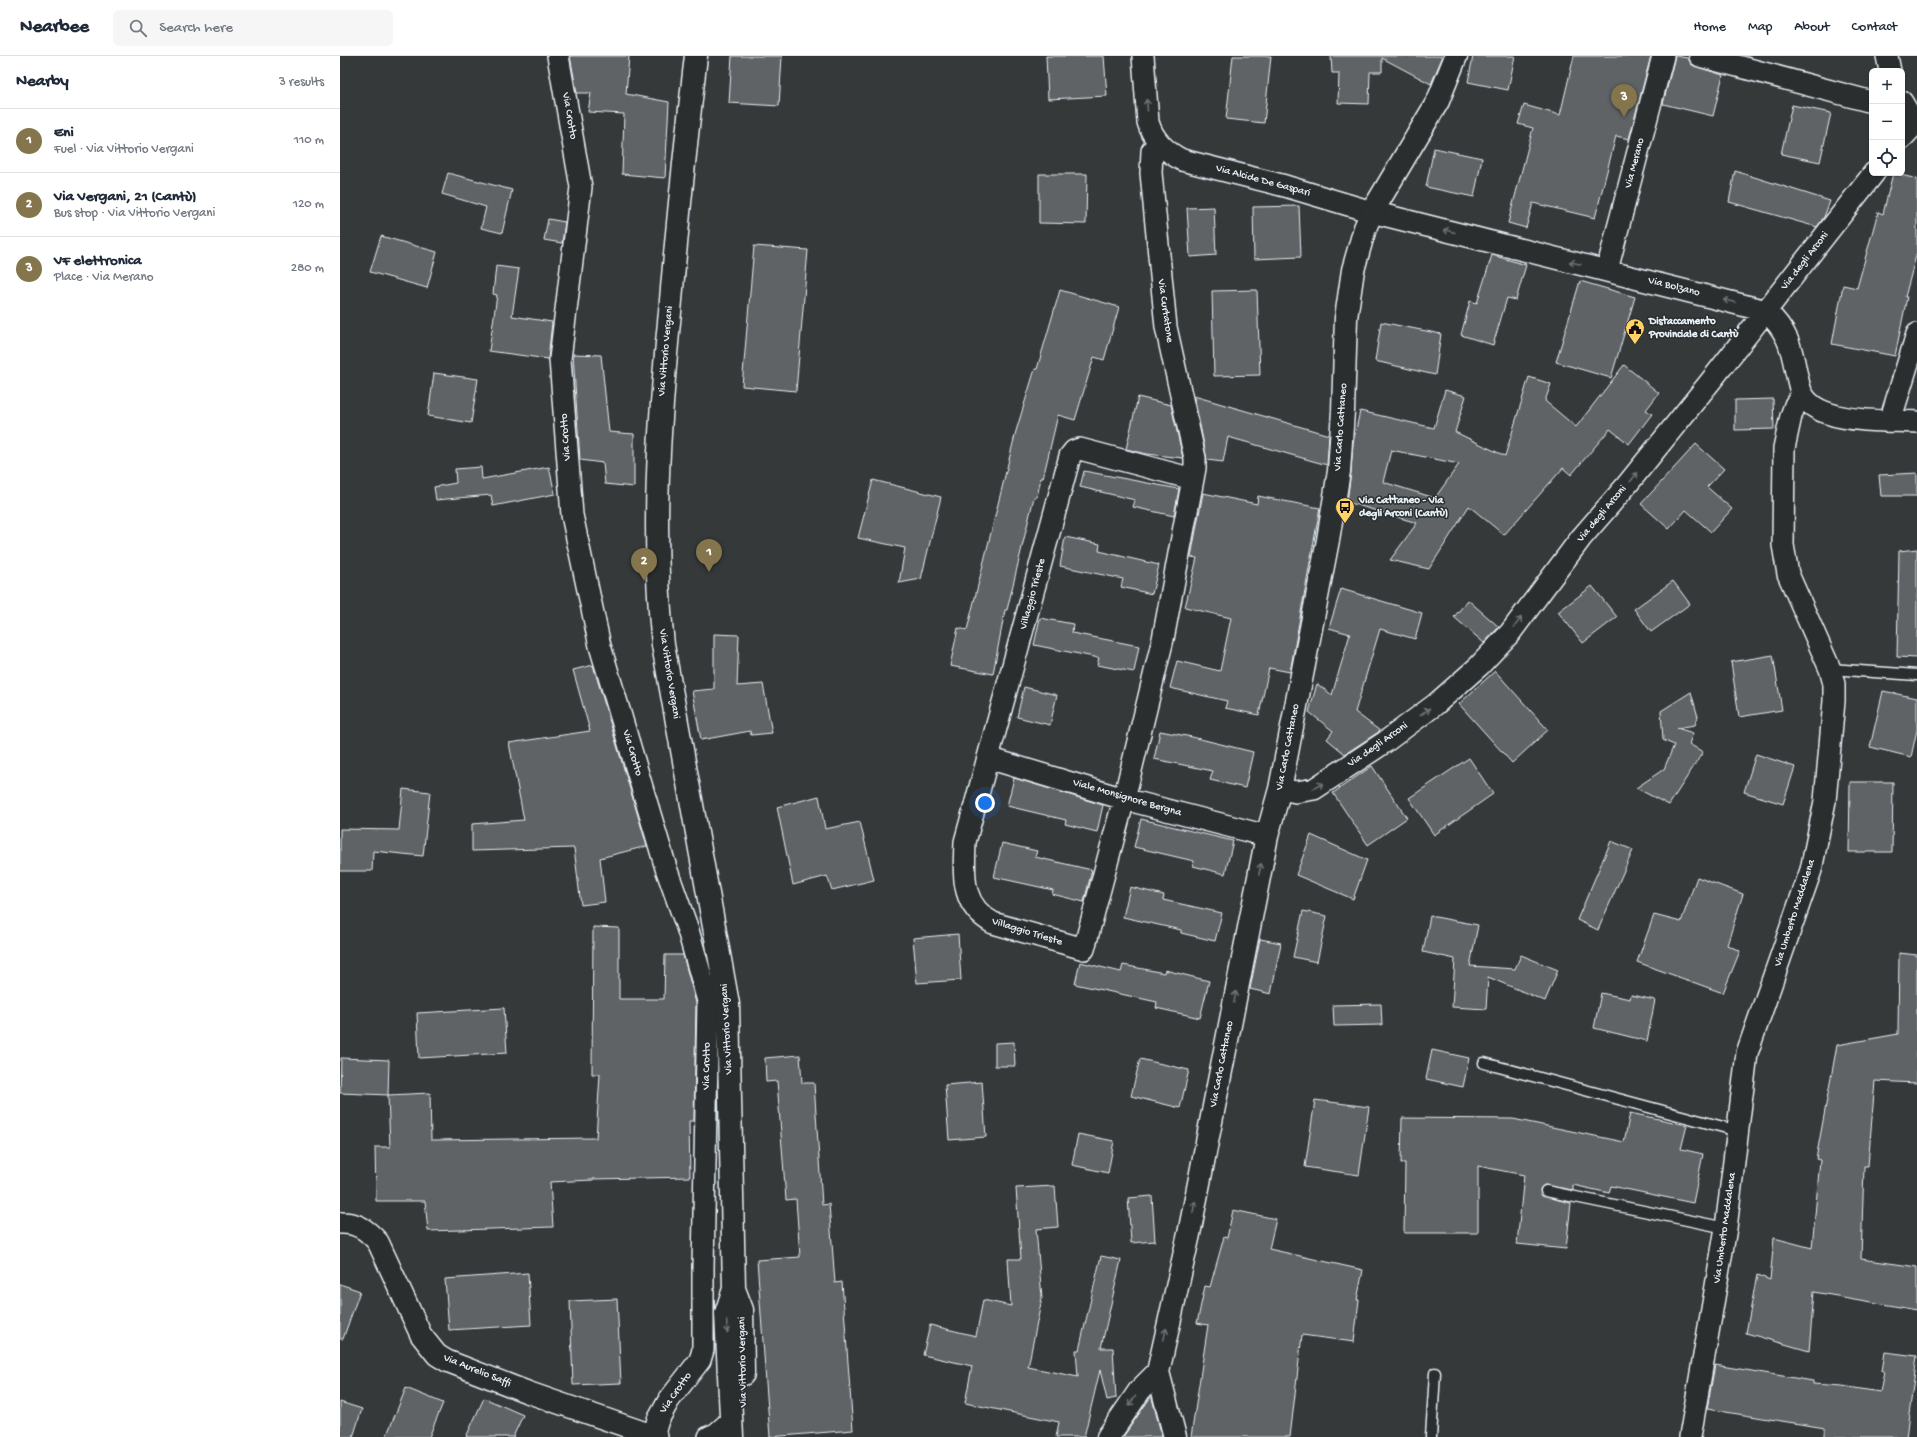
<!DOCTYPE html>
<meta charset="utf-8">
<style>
:root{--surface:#fff;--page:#f6f6f7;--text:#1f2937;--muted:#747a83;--line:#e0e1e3;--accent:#84754c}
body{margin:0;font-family:"Gochi Hand",sans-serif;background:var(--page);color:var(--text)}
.controls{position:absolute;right:12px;top:12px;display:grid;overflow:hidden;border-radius:6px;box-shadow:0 1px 3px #0004}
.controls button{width:36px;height:36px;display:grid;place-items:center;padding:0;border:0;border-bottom:1px solid var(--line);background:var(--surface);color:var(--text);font:20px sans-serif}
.you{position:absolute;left:645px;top:747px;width:14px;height:14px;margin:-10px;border:3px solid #fff;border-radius:50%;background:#1a73e8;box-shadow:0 0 0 6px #1a73e833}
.badge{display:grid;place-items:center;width:26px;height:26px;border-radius:50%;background:var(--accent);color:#fff;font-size:13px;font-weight:700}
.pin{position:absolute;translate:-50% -33px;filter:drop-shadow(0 1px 2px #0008)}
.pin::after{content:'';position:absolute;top:21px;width:14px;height:12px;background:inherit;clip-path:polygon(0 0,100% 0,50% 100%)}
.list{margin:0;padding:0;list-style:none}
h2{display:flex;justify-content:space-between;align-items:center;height:52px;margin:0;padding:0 16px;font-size:17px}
h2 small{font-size:13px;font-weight:400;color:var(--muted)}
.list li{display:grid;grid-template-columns:26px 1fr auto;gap:12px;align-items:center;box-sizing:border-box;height:64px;padding:0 16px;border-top:1px solid var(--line)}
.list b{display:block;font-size:15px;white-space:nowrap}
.list p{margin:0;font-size:13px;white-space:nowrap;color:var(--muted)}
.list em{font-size:13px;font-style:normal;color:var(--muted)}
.icon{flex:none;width:22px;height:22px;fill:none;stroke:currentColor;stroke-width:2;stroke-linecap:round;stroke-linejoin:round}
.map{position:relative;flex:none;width:1577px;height:1381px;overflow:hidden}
header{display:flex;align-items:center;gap:24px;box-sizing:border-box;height:56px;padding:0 20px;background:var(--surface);border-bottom:1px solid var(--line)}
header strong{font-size:19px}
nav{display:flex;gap:22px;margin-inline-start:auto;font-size:14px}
.search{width:280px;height:36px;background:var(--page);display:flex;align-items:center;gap:10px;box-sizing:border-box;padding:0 14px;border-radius:6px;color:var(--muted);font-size:15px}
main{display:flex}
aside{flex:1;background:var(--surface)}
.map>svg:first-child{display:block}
.building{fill:#5f6365;stroke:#e8f1f8;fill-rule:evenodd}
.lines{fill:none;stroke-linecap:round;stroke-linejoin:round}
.service-casing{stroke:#e8f1f8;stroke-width:13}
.minor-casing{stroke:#e8f1f8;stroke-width:24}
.tertiary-casing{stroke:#e8f1f8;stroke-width:25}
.service{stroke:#2a2d2e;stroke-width:10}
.minor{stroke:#2a2d2e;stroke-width:21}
.tertiary{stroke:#2a2d2e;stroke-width:22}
.oneway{stroke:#6c7275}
.labels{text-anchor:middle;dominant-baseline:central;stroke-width:3;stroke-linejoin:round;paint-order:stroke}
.street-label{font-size:11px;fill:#e8f1f8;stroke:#2a2d2e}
.poi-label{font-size:11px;font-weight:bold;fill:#e8f1f8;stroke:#2a2d2e;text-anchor:start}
</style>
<header>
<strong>Nearbee</strong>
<div class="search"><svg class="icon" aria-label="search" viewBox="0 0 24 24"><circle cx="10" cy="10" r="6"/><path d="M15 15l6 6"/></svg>Search here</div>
<nav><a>Home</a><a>Map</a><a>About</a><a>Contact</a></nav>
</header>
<main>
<aside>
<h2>Nearby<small>3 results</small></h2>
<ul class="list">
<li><span class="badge">1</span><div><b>Eni</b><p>Fuel · Via Vittorio Vergani</p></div><em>110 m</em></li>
<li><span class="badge">2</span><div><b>Via Vergani, 21 (Cantù)</b><p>Bus stop · Via Vittorio Vergani</p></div><em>120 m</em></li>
<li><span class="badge">3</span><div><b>VF elettronica</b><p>Place · Via Merano</p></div><em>280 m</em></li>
</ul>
</aside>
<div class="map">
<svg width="1577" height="1381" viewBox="0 0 1577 1381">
<rect width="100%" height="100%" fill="#35393a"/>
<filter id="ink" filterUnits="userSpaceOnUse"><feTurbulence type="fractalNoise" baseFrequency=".025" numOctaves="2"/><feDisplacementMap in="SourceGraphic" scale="8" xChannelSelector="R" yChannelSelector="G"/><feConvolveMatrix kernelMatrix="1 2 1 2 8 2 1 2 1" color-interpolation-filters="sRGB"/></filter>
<g filter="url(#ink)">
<!-- building -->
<path class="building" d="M 230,0 L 289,0 L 286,38 L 329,46 L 325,122 L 282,118 L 284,58 L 248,56 L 251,37 L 237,37 Z
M 392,0 L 442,0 L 439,50 L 389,47 Z
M 706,0 L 764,0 L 767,40 L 708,43 Z
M 893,0 L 931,0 L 924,67 L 886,63 Z
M 991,0 L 1103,0 L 1091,28 L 1042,2 L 1042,16 L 1030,16 L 1029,48 L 998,47 L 999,17 L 992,17 Z
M 1133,0 L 1175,0 L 1168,34 L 1128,26 Z
M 1234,0 L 1311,0 L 1289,83 L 1276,80 L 1255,162 L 1193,147 L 1186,172 L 1168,167 L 1193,72 L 1178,68 L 1184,49 L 1220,59 Z
M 1335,0 L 1348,2 L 1351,8 L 1357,11 L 1383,19 L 1373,60 L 1323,48 Z
M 1452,49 L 1491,57 L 1480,106 L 1441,98 Z
M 1094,92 L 1142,102 L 1134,141 L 1086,131 Z
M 1395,115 L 1490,145 L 1484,161 L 1477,171 L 1389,146 Z
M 108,117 L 172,134 L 162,177 L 141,172 L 146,151 L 102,138 Z
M 1553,117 L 1577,123 L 1577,196 L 1565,241 L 1567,241 L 1555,300 L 1492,288 L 1503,229 L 1517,232 L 1538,156 L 1543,158 Z
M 699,118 L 747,118 L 746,168 L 699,167 Z
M 959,150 L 961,201 L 914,203 L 913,151 Z
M 874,151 L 876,199 L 850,201 L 847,152 Z
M 208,163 L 225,166 L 222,187 L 204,184 Z
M 41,180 L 97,196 L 87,232 L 30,216 Z
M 414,190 L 468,194 L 456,335 L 402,330 Z
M 1152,199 L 1186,209 L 1176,244 L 1167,242 L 1153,289 L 1121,279 L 1130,245 L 1137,247 Z
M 156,210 L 179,213 L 172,260 L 212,266 L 208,303 L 149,295 L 157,239 L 153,238 Z
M 1240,225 L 1295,241 L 1271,322 L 1216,306 Z
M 720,234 L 779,251 L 764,304 L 754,301 L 735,364 L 718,359 L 703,422 L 701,422 L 697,441 L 694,441 L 667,554 L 665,554 L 653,618 L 610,610 L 618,572 L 627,574 L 676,375 L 695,313 L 697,313 Z
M 917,234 L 920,319 L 874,320 L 872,235 Z
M 1041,266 L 1101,278 L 1095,319 L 1035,305 Z
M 233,298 L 261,299 L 269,376 L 294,378 L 294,431 L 265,428 L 263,407 L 240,404 Z
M 1284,309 L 1319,337 L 1306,354 L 1312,358 L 1289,388 L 1270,373 L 1231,419 L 1223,412 L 1164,479 L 1129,450 L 1089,513 L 1050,504 L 1077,467 L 1007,446 L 1011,416 L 1013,387 L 1020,355 L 1094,372 L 1105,334 L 1126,340 L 1115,376 L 1165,400 L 1189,321 L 1211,328 L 1205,345 L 1236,371 ZM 1051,394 L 1119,408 L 1095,442 L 1043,426 Z
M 94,317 L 138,323 L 131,367 L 88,360 Z
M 854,340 L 989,379 L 987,409 L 888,381 L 883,406 L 867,404 Z
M 798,341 L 831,349 L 843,402 L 807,398 L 786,393 Z
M 1433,343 L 1434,373 L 1395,374 L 1395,344 Z
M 1356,388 L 1384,413 L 1367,431 L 1392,453 L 1371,476 L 1346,454 L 1329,473 L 1301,448 Z
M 141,411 L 142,423 L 209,411 L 215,438 L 153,450 L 151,439 L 96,444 L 94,431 L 116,427 L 115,413 Z
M 744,415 L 839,433 L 834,460 L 793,451 L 795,444 L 740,431 Z
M 1577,417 L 1577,440 L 1541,440 L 1539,419 Z
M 533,424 L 601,441 L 581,523 L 559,527 L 565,492 L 518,482 Z
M 863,437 L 917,448 L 918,440 L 980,452 L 950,616 L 929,612 L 919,659 L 885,652 L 887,645 L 830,632 L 837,605 L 880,615 L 891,562 L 845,551 L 857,502 L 851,501 Z
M 725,481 L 760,488 L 759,495 L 819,509 L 812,538 L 781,531 L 783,523 L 720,510 Z
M 1577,493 L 1577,602 L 1557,601 L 1559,495 Z
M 1333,525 L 1350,548 L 1311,576 L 1294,553 Z
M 1252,530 L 1277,561 L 1243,587 L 1218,556 Z
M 1001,533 L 1082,557 L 1075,583 L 1040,573 L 1015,656 L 1040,675 L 1005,698 L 987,683 L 993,675 L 969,656 L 977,628 L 992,639 L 1010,578 L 989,572 Z
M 1128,544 L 1159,571 L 1144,587 L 1114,561 Z
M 700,562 L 733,568 L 732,577 L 799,590 L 794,616 L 757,609 L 759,602 L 694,589 Z
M 374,578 L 399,579 L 397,630 L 423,628 L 432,677 L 411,679 L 410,675 L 361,684 L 352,635 L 374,633 Z
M 1433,599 L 1442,654 L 1399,661 L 1391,606 Z
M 253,609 L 307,790 L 260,802 L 265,846 L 241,849 L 234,792 L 132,795 L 132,768 L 184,764 L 169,687 L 250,675 L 233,614 Z
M 1155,615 L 1208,674 L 1172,707 L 1119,648 Z
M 684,631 L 717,639 L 710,669 L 677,661 Z
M 1543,635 L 1577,642 L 1577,674 L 1571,701 L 1530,691 Z
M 1351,636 L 1358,661 L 1355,669 L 1337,672 L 1353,677 L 1349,688 L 1363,696 L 1329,749 L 1296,732 L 1324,713 L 1334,689 L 1323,684 L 1321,655 Z
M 820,675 L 852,681 L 913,696 L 905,732 L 870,724 L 873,715 L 814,703 Z
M 1416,698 L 1455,711 L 1443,748 L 1404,736 Z
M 1129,702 L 1153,738 L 1094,779 L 1069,742 Z
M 1032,710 L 1067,762 L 1028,789 L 993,737 Z
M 674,722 L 763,749 L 757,776 L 725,768 L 726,764 L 667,750 Z
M 1510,726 L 1553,726 L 1552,796 L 1509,796 Z
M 63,733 L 90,736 L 83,800 L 33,795 L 32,815 L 0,815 L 0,773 L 59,774 Z
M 479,740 L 485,773 L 520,766 L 534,824 L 492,834 L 487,820 L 453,829 L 437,751 Z
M 801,763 L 893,785 L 885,818 L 853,810 L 854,805 L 794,791 Z
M 971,779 L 1027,804 L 1013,843 L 956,819 Z
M 1271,785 L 1293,794 L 1258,874 L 1237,864 Z
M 662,787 L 697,795 L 695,801 L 752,814 L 744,846 L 712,838 L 713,834 L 654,821 Z
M 1357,821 L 1403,838 L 1387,889 L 1400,895 L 1383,937 L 1297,906 L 1314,859 L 1341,866 Z
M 790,831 L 824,839 L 823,844 L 882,857 L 875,885 L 841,877 L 841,874 L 783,861 Z
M 963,855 L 987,860 L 977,906 L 953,901 Z
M 1090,860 L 1138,869 L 1130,910 L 1175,913 L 1181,899 L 1218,914 L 1205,945 L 1148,921 L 1146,953 L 1112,951 L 1115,903 L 1083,896 Z
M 253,871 L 279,872 L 279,943 L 324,943 L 325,899 L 343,899 L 356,947 L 354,1065 L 349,1065 L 350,1121 L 253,1123 L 253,1124 L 210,1126 L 213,1171 L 88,1175 L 85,1145 L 36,1145 L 35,1091 L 50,1091 L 48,1039 L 90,1037 L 91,1084 L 256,1082 L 260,1018 L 252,1018 Z
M 618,878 L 621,924 L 577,927 L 573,882 Z
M 920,883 L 941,887 L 931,938 L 910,933 Z
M 1559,897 L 1577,899 L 1577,1027 L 1535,1025 L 1528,1110 L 1524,1110 L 1521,1203 L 1577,1211 L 1577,1254 L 1474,1236 L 1469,1295 L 1406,1277 L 1417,1219 L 1430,1224 L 1434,1182 L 1472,1192 L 1480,1104 L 1476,1103 L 1497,989 L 1558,978 Z
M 740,906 L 781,916 L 783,909 L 824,917 L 825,914 L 869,925 L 860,962 L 816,952 L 817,946 L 735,928 Z
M 1261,937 L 1290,943 L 1291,939 L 1315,944 L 1307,985 L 1254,972 Z
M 1041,948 L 1042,969 L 994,970 L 993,949 Z
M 164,952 L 167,997 L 79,1002 L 77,957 Z
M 674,986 L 675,1010 L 655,1010 L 655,987 Z
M 1092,994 L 1129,1002 L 1123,1031 L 1086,1023 Z
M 460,999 L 462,1027 L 474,1027 L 482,1149 L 489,1148 L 495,1227 L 502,1226 L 513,1374 L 430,1381 L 417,1204 L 460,1201 L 456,1143 L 446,1144 L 437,1025 L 426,1026 L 425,1002 Z
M 1,1002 L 49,1004 L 48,1039 L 0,1037 Z
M 800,1003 L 849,1014 L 840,1052 L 791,1040 Z
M 642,1026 L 646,1081 L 609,1084 L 605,1029 Z
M 975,1044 L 1029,1051 L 1019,1119 L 965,1111 Z
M 1290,1057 L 1347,1069 L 1341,1093 L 1363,1098 L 1353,1147 L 1271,1130 L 1269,1137 L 1233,1129 L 1233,1134 L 1204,1129 L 1200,1133 L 1202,1140 L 1231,1147 L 1226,1193 L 1177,1188 L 1184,1119 L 1138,1110 L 1138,1177 L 1064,1177 L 1065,1107 L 1061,1107 L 1062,1062 L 1173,1063 L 1284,1086 Z
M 738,1078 L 774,1085 L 768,1117 L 732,1109 Z
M 715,1130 L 718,1171 L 696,1173 L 702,1242 L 688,1311 L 738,1321 L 736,1294 L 739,1294 L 761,1200 L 781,1204 L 761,1292 L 773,1292 L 776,1342 L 767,1344 L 760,1314 L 744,1381 L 716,1381 L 719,1366 L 625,1347 L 632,1310 L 583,1299 L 590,1269 L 636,1280 L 643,1244 L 671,1250 L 668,1203 L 681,1203 L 676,1132 Z
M 812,1140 L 815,1185 L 791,1187 L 788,1142 Z
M 893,1154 L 936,1163 L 929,1193 L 1023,1214 L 1017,1244 L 1019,1244 L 1014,1286 L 962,1279 L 950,1381 L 851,1381 L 868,1269 L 857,1267 L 865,1230 L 870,1231 L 884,1181 L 887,1182 Z
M 188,1217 L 191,1269 L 109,1274 L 105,1223 Z
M 0,1228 L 20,1235 L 3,1283 L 0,1283 Z
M 277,1243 L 281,1327 L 233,1329 L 230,1245 Z
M 1545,1296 L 1577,1300 L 1566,1381 L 1485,1381 L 1485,1372 L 1367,1353 L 1375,1309 L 1473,1325 L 1473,1328 L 1502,1330 L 1540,1336 L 1544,1315 L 1542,1315 Z
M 66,1332 L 103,1347 L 89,1381 L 46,1381 Z
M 144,1342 L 183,1359 L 173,1381 L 126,1381 Z
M 810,1342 L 812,1342 L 822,1381 L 783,1381 Z
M 0,1346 L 22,1353 L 13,1381 L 0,1381 Z"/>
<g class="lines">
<defs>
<path id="service" d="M 1490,613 L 1577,619
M 1144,1007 L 1398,1075
M 1206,1135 L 1386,1172
M 1091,1381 L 1095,1317"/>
<path id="minor" d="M 218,0 L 241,131 L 220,303 L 232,459 L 260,590 L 326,812 L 348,874 L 368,945 L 363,1212 L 363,1294 L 360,1304 L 329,1344 L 318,1364 L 313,1380
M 803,0 L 808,66 C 813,84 825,95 842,104 L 945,130 L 1032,156 L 1426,255 C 1447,275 1451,289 1456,316 C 1458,323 1459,333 1463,339 C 1479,369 1547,364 1577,366
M 1360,0 L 1532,46
M 1547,0 L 1550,15
M 1562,46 L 1575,68
M 1562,82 L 1577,66
M 818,86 L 812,95 L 811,117 L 826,271 L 855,402 L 855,412 L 853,423
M 1267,214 L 1323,0
M 1550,365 L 1577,278
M 740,393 L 853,423 L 823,583 L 784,743 L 744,893 L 653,867 C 620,849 624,819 625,786 L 730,400 L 734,395 Z
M 648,702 L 784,743 L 927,780
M 940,733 L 956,736 L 974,733 L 1045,686 L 1096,648 L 1139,610 L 1170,577 L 1241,482 L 1286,430 L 1370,326 L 1534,117
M 0,1167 C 17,1166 27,1174 38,1186 L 81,1279 L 97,1299 L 107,1305 L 187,1336 L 317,1381
M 369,1381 L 376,1378 L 391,1365
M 1350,1381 L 1386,1172 L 1407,997 L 1471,814 L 1485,745 L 1494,645 L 1494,628 L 1490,613 L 1448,518 L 1443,489 L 1444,392 L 1451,360 L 1455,349 L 1462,339"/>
<path id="tertiary" d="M 356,0 C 346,85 337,171 330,256 C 319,366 311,478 323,589 L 388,948 L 394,1233 L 386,1257 L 392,1381
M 394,1233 L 402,1254 L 403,1318
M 818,1316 L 835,1381
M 768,1381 L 800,1334 L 818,1316 L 849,1178 L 927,780 L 940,733 L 988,484 L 999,415 L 1003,355 L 1006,262 L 1013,214 L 1025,172 L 1032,156 L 1098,45 L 1116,0"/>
</defs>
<!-- service casing -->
<use href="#service" class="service-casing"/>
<!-- minor casing -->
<use href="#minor" class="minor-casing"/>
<!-- tertiary casing -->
<use href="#tertiary" class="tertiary-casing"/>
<!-- service -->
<use href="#service" class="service"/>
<!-- minor -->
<use href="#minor" class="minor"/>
<!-- tertiary -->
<use href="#tertiary" class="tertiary"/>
</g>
<!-- one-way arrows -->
<defs><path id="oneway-shaft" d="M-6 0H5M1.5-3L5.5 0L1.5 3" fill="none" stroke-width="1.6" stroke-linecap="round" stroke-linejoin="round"/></defs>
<g class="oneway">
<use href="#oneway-shaft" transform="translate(807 49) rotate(-95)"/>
<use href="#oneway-shaft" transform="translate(1109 175) rotate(-166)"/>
<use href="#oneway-shaft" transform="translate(1235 207) rotate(-166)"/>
<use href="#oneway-shaft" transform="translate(1389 245) rotate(-166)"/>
<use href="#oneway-shaft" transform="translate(1294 421) rotate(-51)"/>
<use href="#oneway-shaft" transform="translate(1178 566) rotate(-53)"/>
<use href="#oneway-shaft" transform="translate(1085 656) rotate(-37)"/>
<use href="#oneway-shaft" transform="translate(978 730) rotate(-30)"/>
<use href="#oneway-shaft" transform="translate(920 813) rotate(-79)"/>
<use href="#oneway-shaft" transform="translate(895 941) rotate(-79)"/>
<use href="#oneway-shaft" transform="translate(854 1151) rotate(-79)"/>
<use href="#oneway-shaft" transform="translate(387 1271) rotate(87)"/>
<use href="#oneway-shaft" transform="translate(825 1278) rotate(-77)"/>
<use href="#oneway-shaft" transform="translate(792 1345) rotate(126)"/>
</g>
</g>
<!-- icons -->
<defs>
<symbol id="civic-pin" viewBox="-11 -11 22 30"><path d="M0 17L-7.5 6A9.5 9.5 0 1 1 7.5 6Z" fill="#ffd166" stroke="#2a2d2e"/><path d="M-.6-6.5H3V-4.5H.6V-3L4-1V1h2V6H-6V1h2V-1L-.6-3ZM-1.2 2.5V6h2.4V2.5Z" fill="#111"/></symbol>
<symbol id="bus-pin" viewBox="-11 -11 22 30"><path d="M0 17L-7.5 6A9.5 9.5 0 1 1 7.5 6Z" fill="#ffd166" stroke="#2a2d2e"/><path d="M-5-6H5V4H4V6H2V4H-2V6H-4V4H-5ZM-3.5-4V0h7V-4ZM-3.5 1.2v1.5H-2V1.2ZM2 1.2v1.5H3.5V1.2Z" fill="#111"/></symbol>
</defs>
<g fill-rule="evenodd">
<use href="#civic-pin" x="1284" y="261" width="22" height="30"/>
<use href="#bus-pin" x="994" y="440" width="22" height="30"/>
</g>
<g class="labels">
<!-- street labels -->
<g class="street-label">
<text transform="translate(229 60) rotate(80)">Via Crotto</text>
<text transform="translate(1295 107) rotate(-75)">Via Merano</text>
<text transform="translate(923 125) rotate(15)">Via Alcide De Gaspari</text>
<text transform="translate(1465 205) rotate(-52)">Via degli Arconi</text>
<text transform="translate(1334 231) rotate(14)">Via Bolzano</text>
<text transform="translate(825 255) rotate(82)">Via Curtatone</text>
<text transform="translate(326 295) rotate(-85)">Via Vittorio Vergani</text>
<text transform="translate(1001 371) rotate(-86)">Via Carlo Cattaneo</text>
<text transform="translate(226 381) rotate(-94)">Via Crotto</text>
<text transform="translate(1262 458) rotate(-50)">Via degli Arconi</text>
<text transform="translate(693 538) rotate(-75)">Villaggio Trieste</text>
<text transform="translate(329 618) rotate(81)">Via Vittorio Vergani</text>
<text transform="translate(1038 689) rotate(-35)">Via degli Arconi</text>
<text transform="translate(948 691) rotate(-79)">Via Carlo Cattaneo</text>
<text transform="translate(292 697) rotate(73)">Via Crotto</text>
<text transform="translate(787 742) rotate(16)">Viale Monsignore Bergna</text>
<text transform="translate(1455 857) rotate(-72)">Via Umberto Maddalena</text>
<text transform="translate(687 876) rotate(17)">Villaggio Trieste</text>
<text transform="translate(387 973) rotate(-93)">Via Vittorio Vergani</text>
<text transform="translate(882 1008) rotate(-79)">Via Carlo Cattaneo</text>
<text transform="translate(367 1010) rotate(-89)">Via Crotto</text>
<text transform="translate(1385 1172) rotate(-82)">Via Umberto Maddalena</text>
<text transform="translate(403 1306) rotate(-91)">Via Vittorio Vergani</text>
<text transform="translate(137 1315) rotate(22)">Via Aurelio Saffi</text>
<text transform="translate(336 1337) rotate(-55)">Via Crotto</text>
</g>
<!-- poi labels -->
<g class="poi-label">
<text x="1309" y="266">Distaccamento<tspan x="1309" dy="13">Provinciale di Cantù</tspan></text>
<text x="1019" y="445">Via Cattaneo - Via<tspan x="1019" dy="13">degli Arconi (Cantù)</tspan></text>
</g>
</g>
</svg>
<div class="controls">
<button>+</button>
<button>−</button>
<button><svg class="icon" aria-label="locate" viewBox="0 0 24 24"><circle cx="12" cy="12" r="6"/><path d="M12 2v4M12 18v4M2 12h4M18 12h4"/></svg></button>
</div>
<div class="you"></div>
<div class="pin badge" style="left:369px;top:516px">1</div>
<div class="pin badge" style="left:304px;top:525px">2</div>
<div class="pin badge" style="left:1284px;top:61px">3</div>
</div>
</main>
